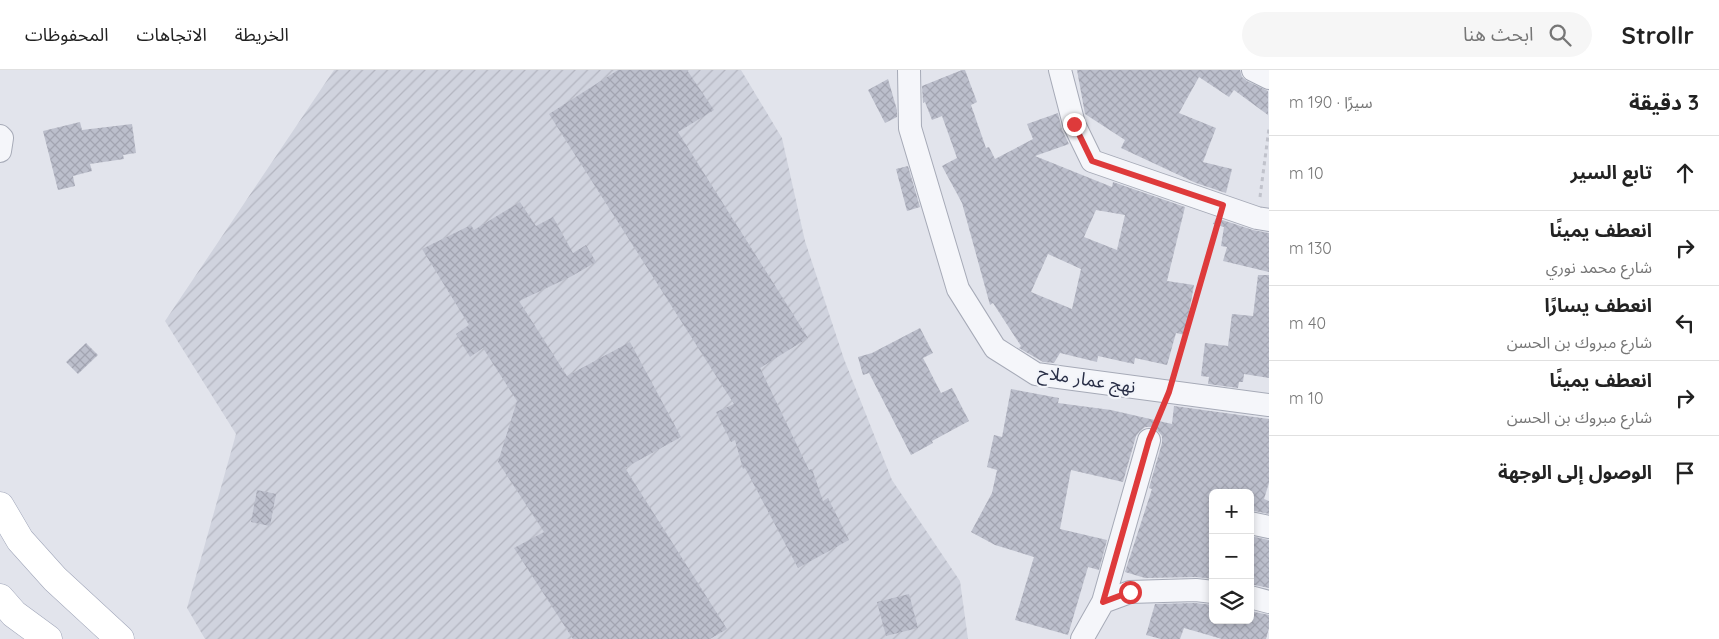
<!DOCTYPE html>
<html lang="ar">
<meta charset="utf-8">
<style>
:root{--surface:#fff;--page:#f6f6f6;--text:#222;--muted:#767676;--line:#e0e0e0}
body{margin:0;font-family:Quicksand,"Noto Sans Arabic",sans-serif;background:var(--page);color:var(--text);direction:rtl}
.controls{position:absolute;right:15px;bottom:15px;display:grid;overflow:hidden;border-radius:8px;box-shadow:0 2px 8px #0003}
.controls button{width:45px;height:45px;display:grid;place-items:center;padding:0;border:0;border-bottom:1px solid var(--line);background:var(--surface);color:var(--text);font:25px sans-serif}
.stop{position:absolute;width:15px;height:15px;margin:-11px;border:4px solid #de3a3b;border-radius:50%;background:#fff}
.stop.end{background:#de3a3b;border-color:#fff;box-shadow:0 1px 5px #0008}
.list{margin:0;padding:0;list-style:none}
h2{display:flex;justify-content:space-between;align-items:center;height:65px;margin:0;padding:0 20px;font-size:21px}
h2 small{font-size:16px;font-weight:400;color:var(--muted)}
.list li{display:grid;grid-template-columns:32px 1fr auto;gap:15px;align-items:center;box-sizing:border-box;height:75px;padding:0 20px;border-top:1px solid var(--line)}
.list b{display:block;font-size:19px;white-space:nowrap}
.list p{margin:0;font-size:16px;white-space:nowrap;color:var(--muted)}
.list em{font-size:16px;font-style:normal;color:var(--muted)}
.icon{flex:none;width:28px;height:28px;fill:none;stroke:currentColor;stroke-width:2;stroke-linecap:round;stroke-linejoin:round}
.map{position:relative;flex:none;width:1269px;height:569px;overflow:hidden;direction:ltr}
header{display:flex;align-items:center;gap:30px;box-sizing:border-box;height:70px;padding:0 25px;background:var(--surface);border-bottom:1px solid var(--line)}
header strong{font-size:24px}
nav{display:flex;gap:28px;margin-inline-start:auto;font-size:18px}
.search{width:350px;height:45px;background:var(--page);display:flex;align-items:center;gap:12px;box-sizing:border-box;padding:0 18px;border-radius:28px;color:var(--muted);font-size:19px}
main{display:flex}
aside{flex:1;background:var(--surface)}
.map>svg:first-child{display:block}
.industrial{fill:url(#industrial-furrows)}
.building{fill:url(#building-cross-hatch);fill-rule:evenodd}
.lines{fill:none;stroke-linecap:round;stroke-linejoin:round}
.minor-casing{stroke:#a6aab7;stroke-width:24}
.major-casing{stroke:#a0a6b9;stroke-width:29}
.path{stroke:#c0c2cb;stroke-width:3;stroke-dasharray:4 4;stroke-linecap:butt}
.minor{stroke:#f5f6fa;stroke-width:22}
.major{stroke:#fff;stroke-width:28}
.route{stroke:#de3a3b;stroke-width:6}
.labels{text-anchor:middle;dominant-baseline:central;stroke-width:4.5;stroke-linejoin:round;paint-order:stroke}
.street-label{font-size:18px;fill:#282e46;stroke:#f2f4f9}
</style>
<header>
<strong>Strollr</strong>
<div class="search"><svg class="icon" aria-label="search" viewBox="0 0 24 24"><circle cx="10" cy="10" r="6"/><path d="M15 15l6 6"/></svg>ابحث هنا</div>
<nav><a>الخريطة</a><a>الاتجاهات</a><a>المحفوظات</a></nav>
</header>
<main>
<aside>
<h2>3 دقيقة<small>سيرًا · 190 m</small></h2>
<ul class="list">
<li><svg class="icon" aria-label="ahead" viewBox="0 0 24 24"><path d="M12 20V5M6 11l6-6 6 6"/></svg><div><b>تابع السير</b></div><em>10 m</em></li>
<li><svg class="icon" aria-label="right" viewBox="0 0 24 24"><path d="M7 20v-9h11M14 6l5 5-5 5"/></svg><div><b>انعطف يمينًا</b><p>شارع محمد نوري</p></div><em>130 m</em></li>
<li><svg class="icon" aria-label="left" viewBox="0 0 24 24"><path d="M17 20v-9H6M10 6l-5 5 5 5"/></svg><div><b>انعطف يسارًا</b><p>شارع مبروك بن الحسن</p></div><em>40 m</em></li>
<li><svg class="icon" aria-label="right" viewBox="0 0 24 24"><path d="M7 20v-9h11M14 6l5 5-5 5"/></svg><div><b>انعطف يمينًا</b><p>شارع مبروك بن الحسن</p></div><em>10 m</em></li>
<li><svg class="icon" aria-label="arrive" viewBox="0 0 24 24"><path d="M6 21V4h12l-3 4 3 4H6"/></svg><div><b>الوصول إلى الوجهة</b></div></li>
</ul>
</aside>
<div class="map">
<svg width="1269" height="569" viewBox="0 0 1269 569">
<defs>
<pattern id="industrial-furrows" width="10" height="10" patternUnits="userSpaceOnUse" patternTransform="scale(1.25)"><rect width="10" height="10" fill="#d0d3de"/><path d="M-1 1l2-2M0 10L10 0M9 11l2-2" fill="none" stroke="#b3b5c0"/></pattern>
<pattern id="building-cross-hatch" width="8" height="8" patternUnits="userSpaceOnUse" patternTransform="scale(1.25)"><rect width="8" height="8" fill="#bcbfcc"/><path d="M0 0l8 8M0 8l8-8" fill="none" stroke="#a2a4b1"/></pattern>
</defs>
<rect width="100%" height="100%" fill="#e2e4ec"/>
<!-- industrial -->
<path class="industrial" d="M 334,0 L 741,0 L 782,68 L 805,171 L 844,289 L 892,410 L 960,511 L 968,569 L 205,569 L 187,538 L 236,364 L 165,251 Z"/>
<!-- building -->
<path class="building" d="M 618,0 L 687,0 L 714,40 L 678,62 L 808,268 L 760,298 L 809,400 L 812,399 L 823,431 L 828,428 L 849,470 L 798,498 L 745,398 L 743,399 L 735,370 L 731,372 L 716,342 L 734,334 L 549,44 Z
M 962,0 L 965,0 L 977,32 L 971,35 L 986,78 L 989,77 L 995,89 L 1033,69 L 1027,54 L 1058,43 L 1062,60 L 1069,74 L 1035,86 L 1112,117 L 1113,112 L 1185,137 L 1167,211 L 1194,215 L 1185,265 L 1176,263 L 1167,295 L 1135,288 L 1134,294 L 1098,286 L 1097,292 L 1060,283 L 1054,293 L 1043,292 L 1019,278 L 1021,276 L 993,233 L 990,235 L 962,133 L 942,96 L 957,88 L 942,46 L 932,50 L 925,32 L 923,33 L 922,16 ZM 1096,140 L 1125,145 L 1117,180 L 1084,167 ZM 1048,184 L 1081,199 L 1072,239 L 1031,222 Z
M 1077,0 L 1240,0 L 1242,7 L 1247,11 L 1268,21 L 1268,45 L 1234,20 L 1229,27 L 1199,7 L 1179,43 L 1216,58 L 1203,92 L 1232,99 L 1226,123 L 1196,113 L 1121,78 L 1125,70 L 1085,44 Z
M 888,9 L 897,40 L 897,47 L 885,53 L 868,20 Z
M 80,52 L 82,60 L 132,54 L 136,83 L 123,85 L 124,89 L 90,94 L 92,101 L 73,106 L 75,116 L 58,120 L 43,61 Z
M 908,96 L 920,137 L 907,141 L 896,99 Z
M 520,132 L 536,156 L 553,147 L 573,183 L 586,175 L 596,192 L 572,206 L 519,231 L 567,306 L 630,272 L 681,367 L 625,398 L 727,559 L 710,569 L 573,569 L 514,478 L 544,462 L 498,392 L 517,331 L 483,278 L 470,287 L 456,264 L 469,255 L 422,179 L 471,155 L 474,160 Z
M 1216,148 L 1253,160 L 1269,163 L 1269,202 L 1223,191 L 1227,177 L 1221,176 L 1224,157 L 1213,154 Z
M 1258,205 L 1269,205 L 1269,308 L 1244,304 L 1243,312 L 1239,312 L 1238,318 L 1208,314 L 1209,307 L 1201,306 L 1205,273 L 1228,276 L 1232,244 L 1253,246 Z
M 920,258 L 933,283 L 923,288 L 941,323 L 952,318 L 969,351 L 932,371 L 933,373 L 911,385 L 869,303 L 863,305 L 858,287 L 872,283 Z
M 86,273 L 98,285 L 78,304 L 66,292 Z
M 1011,319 L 1059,328 L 1058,333 L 1111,340 L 1172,354 L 1174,336 L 1269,349 L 1269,413 L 1264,429 L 1269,431 L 1269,444 L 1250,440 L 1250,423 L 1213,423 L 1213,509 L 1196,507 L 1145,508 L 1125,502 L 1152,419 L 1149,418 L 1162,373 L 1162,366 L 1158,361 L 1152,357 L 1145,357 L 1140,361 L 1136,366 L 1123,412 L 1071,400 L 1060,459 L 1107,470 L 1099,500 L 1088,497 L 1068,565 L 1015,550 L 1034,487 L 995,475 L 971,462 L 992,423 L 997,400 L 987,397 L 994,365 L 1002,367 Z
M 257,420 L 276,424 L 270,456 L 251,452 Z
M 1250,466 L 1269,470 L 1269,518 L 1250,514 Z
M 909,524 L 918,558 L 886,566 L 877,532 Z
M 1195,533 L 1213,535 L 1213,550 L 1250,550 L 1250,541 L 1269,545 L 1269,558 L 1266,569 L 1222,569 L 1184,558 L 1180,569 L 1161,569 L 1146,565 L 1155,534 Z"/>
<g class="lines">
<defs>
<path id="minor" d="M 909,0 L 910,58 L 958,219 L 995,278 L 1036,304 L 1269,335
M 1060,0 L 1074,54 L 1092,91 L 1257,148 L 1269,150
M 1253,0 L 1269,8
M 0,66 L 2,68 L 0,81
M 1250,453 L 1269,457
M 1250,527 L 1269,532
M 1103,532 L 1130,522 L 1196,520 L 1213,522
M 1082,569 L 1103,532 L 1149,370"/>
<path id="major" d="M 0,436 L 20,470 L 55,509 L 120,569
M 0,528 L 14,544 L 48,569"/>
</defs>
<!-- minor casing -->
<use href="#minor" class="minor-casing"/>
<!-- major casing -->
<use href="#major" class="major-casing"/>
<!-- path -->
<path class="path" d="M 1260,127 L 1269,58
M 1175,302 L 1217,156"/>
<!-- minor -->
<use href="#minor" class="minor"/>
<!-- major -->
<use href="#major" class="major"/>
</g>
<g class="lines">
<!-- route -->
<path class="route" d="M 1074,54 L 1092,91 L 1223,135 L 1169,322 L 1149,370 L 1103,532 L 1130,522"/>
</g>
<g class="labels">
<!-- street labels -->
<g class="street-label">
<text transform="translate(1087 309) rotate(9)">نهج عمار ملاح</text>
</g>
</g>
</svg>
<div class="controls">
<button>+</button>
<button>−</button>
<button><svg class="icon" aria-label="layers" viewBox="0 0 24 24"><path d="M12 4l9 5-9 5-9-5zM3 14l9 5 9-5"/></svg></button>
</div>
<div class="stop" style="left:1130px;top:522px"></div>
<div class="stop end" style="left:1074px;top:54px"></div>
</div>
</main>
